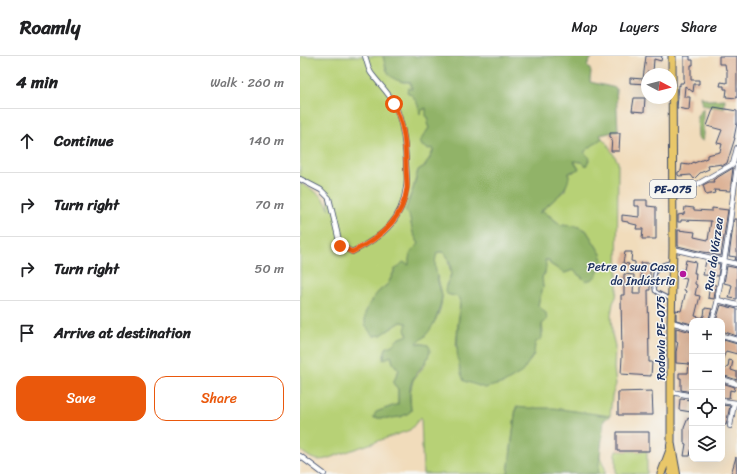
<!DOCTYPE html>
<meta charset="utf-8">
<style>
:root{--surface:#fff;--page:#f2f2f2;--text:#202124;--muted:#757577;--line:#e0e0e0;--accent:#ea580c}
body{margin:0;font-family:Sriracha,sans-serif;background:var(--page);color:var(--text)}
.controls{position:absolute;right:12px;bottom:12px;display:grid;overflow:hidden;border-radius:8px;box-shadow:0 4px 16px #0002}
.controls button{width:36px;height:36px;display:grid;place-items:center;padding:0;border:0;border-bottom:1px solid var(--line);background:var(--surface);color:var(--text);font:20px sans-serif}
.compass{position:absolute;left:341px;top:12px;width:36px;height:36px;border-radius:50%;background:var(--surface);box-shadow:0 4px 16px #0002;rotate:97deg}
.stop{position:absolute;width:12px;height:12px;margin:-9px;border:3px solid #ea580c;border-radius:50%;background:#fff}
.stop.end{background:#ea580c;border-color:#fff;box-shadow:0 1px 4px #0008}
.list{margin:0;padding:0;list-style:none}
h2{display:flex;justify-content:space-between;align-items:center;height:52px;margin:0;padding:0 16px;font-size:17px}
h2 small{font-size:13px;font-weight:400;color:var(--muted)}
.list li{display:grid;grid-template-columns:26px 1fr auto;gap:12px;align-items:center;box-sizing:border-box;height:64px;padding:0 16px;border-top:1px solid var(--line)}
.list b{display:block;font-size:15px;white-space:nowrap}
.list em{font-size:13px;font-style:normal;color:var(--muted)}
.actions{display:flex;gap:8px;padding:12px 16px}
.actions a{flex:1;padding:9px 0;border:1px solid var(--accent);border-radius:12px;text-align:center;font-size:14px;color:var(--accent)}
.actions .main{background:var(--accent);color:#fff}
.icon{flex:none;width:22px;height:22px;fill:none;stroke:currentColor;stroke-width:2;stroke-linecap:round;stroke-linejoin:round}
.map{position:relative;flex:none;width:437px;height:418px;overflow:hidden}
header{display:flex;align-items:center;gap:24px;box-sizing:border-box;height:56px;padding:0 20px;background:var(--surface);border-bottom:1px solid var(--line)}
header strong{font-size:19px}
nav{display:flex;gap:22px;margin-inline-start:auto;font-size:14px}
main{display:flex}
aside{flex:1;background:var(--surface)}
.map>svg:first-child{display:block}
.green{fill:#b7d176;stroke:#69806a}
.forest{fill:#91b367;stroke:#567162}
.building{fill:#ddb397}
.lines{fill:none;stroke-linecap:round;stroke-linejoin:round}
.lane-casing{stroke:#3b496c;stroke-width:4.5}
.street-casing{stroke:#3b496c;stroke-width:6}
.primary-casing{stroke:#3b496c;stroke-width:9}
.highway-casing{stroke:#3b496c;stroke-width:10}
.lane{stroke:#fff;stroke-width:2.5}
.street{stroke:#fff;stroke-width:4.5}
.primary{stroke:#e9c769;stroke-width:7}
.highway{stroke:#e9c769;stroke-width:8}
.route{stroke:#ea580c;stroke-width:5}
.poi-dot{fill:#b5179e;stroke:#f6f6f2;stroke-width:1.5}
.labels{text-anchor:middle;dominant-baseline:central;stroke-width:3;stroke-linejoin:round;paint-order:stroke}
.shield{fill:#f6f6f2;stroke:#5d6b8a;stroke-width:1}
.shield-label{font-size:11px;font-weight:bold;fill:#1b2f5e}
.street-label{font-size:12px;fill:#1b2f5e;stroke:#f6f6f2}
.poi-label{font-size:12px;fill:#1b2f5e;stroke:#f6f6f2;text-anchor:end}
</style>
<header>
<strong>Roamly</strong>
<nav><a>Map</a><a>Layers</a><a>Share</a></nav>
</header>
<main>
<aside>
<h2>4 min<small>Walk · 260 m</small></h2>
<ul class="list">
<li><svg class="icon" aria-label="ahead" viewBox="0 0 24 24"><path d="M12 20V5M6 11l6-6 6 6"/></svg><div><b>Continue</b></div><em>140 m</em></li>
<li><svg class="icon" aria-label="right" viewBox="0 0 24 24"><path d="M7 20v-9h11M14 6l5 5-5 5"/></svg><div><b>Turn right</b></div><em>70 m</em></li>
<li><svg class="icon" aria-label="right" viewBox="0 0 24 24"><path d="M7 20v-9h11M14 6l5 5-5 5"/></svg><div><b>Turn right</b></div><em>50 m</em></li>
<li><svg class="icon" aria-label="arrive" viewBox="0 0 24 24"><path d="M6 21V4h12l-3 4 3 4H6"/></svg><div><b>Arrive at destination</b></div></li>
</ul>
<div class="actions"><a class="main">Save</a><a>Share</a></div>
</aside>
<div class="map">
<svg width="437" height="418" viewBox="0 0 437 418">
<rect width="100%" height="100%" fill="#f6f6f2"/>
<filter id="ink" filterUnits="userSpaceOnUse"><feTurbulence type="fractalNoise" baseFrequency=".025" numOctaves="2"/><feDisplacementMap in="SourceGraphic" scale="8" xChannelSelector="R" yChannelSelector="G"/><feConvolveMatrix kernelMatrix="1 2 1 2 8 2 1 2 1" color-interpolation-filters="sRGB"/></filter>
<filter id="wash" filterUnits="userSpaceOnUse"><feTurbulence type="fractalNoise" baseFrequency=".012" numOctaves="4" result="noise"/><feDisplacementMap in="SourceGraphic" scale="16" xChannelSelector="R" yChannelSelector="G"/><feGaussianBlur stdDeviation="0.9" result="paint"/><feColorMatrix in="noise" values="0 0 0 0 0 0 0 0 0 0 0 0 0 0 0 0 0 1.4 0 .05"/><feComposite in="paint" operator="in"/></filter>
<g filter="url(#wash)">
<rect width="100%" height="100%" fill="#f1dcbb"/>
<!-- green -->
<path class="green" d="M 0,0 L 83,0 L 87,15 L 102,26 L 110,26 L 112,31 L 111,33 L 107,36 C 115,40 118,49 121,57 L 122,54 L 126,52 C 127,57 130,62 127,67 L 129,72 L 124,79 L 133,95 L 126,109 L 118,114 L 113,133 L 108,145 L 109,158 L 113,177 L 119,188 L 112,195 L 109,210 L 95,213 L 88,228 L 78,236 L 74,280 L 81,279 L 101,266 L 107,267 L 108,280 L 98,283 L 92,289 L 86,292 L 83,303 L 91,300 L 93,307 L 99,314 L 93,327 L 98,333 L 98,348 L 77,356 L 74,362 L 101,361 L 111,355 L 110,337 L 113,324 L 124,310 L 130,296 L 128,289 L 117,287 C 129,273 141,262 142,242 C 142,227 129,210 138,196 L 144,196 L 147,199 L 151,218 L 146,229 L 147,238 L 158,241 L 160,245 L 156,291 L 230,305 L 234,298 L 235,287 L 243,276 L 242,268 L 246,257 L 238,249 L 243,231 L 241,225 L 242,221 L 245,218 L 245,204 L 249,204 L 250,208 L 265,217 L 273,214 L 282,222 L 303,205 L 301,198 L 286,174 L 276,170 L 261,169 L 249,159 L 238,158 L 265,134 L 269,117 L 274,116 L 274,105 L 282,106 L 286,109 L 284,96 L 302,82 L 308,89 L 318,106 L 317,234 L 316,241 L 313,247 L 311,259 L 312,278 L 315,290 L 314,313 L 316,328 L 312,340 L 310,360 L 300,362 L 296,392 L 305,412 L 305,418 L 276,418 L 216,351 L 208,418 L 123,418 L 121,361 L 110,374 L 26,403 C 14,406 9,401 0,394 L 0,127 C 13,134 24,139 29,153 L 29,142 L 21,134 L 0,123 Z
M 316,395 L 347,395 L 347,418 L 316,418 Z"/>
<!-- forest -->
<path class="forest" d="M 83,0 L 293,0 L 287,9 L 291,15 L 290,26 L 316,32 L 318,75 L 300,79 L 302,82 L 284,96 L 290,102 L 286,110 L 282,106 L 274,105 L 279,113 L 269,117 C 270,135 251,145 239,157 L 243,155 L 261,169 L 276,170 L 286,174 L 301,198 L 303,205 L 297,218 L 293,223 L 286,225 L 273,214 L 265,217 L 250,208 L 249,204 L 245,204 C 247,210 246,216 242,221 L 243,231 L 238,249 L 246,257 L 247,264 L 242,268 L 242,282 L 235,287 L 234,298 L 222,316 L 204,327 L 185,332 L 164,325 C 152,297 159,274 160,245 L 158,241 L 147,238 L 145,234 C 146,229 148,226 150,222 C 153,214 149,201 144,196 L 138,196 C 131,207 139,228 142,240 C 140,254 135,270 124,281 C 122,283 119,284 117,287 L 128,289 L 130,292 C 130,305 119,312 113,323 C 108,332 110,345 111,355 C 102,364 85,362 73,362 L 76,356 L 98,348 L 98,333 L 93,327 L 99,314 L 93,307 L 91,300 L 83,304 L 86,292 L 92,289 L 98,283 L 108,279 L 105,274 L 107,267 L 101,266 L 81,279 L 73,280 L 65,269 L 65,258 L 69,248 L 78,236 L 88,228 L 95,214 L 103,206 L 109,209 C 108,199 111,195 119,188 L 113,177 L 109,158 L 105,155 L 113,133 L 118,114 L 126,109 L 127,105 L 129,104 L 133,95 L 133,92 L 129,93 L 122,90 L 120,85 L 129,72 L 127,67 L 129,64 L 128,61 L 126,60 L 126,52 L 122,54 L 120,58 C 119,50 115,40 107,36 L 108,32 L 112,33 L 110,26 C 107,25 104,26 100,25 C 87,22 86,12 83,0 Z
M 400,40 L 408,44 L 425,43 L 424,53 L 402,49 Z
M 403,52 L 403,85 L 398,82 L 397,60 Z
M 216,351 L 225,352 L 253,352 L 310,360 L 304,364 L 298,418 L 208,418 Z"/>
<g id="blocks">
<!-- building -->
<path class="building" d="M 346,0 L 362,0 L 361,5 L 354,3 L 353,17 L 347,16 L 347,28 L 330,27 L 330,22 L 343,23 Z
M 384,0 L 390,0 L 390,4 L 393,4 L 393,9 L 391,9 L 391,24 L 399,24 L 399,28 L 394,28 L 393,36 L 385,30 L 384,41 L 390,41 L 389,54 L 377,52 L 379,29 L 380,30 L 380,27 L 383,27 L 384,24 Z
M 419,0 L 437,0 L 437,42 L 426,41 L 427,33 L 424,33 L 424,30 L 420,30 L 421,26 L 427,27 L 427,14 L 426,14 L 425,8 L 419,8 Z
M 334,42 L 345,42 L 344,56 L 332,55 Z
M 414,51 L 437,55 L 437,67 L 434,82 L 435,82 L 427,107 L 422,110 L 422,108 L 408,110 L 409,113 L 400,117 L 394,123 L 391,119 L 379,120 L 378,119 L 378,116 L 381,115 L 382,108 L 389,109 L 394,106 L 394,107 L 407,102 L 407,99 L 420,96 L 422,88 L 417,87 L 422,74 L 407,70 Z
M 310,77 L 320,77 L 319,95 L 311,95 L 312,82 L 310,81 Z
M 433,112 L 430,135 L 414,134 L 415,137 L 406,139 L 403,129 L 409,126 L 414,126 L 413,124 Z
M 334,144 L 347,144 L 347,150 L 356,151 L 356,183 L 342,183 L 343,173 L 336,173 L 337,169 L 328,167 L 328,166 L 322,165 L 322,159 L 339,161 L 339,150 L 334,150 Z
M 385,151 L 394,152 L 394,154 L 412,155 L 412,152 L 428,154 L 421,200 L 412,198 L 412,197 L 403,196 L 378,190 L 378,174 L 395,176 L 394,181 L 408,184 L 411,165 L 381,164 L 381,166 L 378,166 L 378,159 L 384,158 Z
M 434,163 L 437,163 L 437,204 L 435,204 L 436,201 L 429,200 Z
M 325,196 L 332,196 L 331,205 L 335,206 L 335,211 L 328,210 L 329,208 L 323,207 Z
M 386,204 L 396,206 L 394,217 L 396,217 L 395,228 L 397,229 L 395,239 L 400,240 L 395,260 L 403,262 L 403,260 L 404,260 L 405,252 L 412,253 L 408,265 L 392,265 L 392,268 L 376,264 L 376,254 L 381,255 L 386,235 L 384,234 L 387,222 L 380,221 L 381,213 L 384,214 Z
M 406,205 L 420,208 L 418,220 L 403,219 Z
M 341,207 L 350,207 L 350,234 L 348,234 L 349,306 L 352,306 L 351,320 L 321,318 L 322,301 L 321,239 L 324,239 L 324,218 L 334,219 L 333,238 L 341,238 Z
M 427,210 L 437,212 L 437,243 L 429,242 L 432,229 L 424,227 Z
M 410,228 L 416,229 L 414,243 L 408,242 Z
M 421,249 L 437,253 L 437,280 L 422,275 L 422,265 L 416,265 Z
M 376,272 L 392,276 L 391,288 L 392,288 L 392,336 L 381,334 L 381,322 L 379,322 L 379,317 L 388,317 L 389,308 L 376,307 L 376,296 L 378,286 L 376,286 Z
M 424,284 L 437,288 L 437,298 L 426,295 L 422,305 L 422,289 Z
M 429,304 L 433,305 L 431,314 L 437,316 L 437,324 L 422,319 L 422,312 L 425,313 L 428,311 Z
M 422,327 L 435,331 L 434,335 L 430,334 L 429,342 L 422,341 Z
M 352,335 L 353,359 L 318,359 L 318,336 Z
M 380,343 L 392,344 L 391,356 L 379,354 Z
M 422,349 L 430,350 L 426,369 L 422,369 Z
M 388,362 L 392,364 L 392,390 L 390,400 L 384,400 L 386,388 L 384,387 L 384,372 Z
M 317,376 L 349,376 L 349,395 L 317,395 Z
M 436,401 L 437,418 L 431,418 Z"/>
</g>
</g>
<g filter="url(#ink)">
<use href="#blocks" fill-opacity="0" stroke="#3b496c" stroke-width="1"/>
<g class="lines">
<defs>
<path id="lane" d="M 370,243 L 358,237 L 355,235 C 354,228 352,214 360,210 C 363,208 368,207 372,206"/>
<path id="street" d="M 433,108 L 437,92
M 0,123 L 21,134 L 29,142 L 40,189 L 52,196 C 80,182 102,166 106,132 C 108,124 106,114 106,105 C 105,85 103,67 95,49 C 89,37 79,28 71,17 C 68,12 67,5 65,0
M 373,142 L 433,108
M 373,193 L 437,208
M 418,244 L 437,249
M 412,265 C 414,258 419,245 418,239 L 427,188 L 437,110
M 371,266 L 392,272
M 422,280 L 437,284
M 422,323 L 437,328
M 372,336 L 392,340
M 422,345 L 437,347
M 430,370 L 434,347
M 0,400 L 24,418"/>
<path id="primary" d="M 361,418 L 370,394
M 371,418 L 371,266 L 373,193 L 372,0"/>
<path id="highway" d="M 371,390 L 376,418"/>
</defs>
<!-- lane casing -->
<use href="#lane" class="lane-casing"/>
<!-- street casing -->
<use href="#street" class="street-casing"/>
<!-- primary casing -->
<use href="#primary" class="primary-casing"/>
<!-- highway casing -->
<use href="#highway" class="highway-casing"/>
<!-- lane -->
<use href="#lane" class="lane"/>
<!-- street -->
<use href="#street" class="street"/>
<!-- primary -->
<use href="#primary" class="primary"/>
<!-- highway -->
<use href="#highway" class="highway"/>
</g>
</g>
<g class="lines" filter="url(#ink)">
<!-- route -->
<path class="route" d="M 40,190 L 52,196 C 79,183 103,164 107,132 C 107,124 106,115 106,107 C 105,83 104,70 94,48"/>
</g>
<!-- markers -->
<circle class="poi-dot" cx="383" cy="218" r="4"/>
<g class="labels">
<!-- shield labels -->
<rect class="shield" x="350" y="124" width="46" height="18" rx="3"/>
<g class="shield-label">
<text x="373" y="133">PE-075</text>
</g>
<!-- street labels -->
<g class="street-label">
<text transform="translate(414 198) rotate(-82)">Rua da Várzea</text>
<text transform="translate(361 282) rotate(-90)">Rodovia PE-075</text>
</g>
<!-- poi labels -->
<g class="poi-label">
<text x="375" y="211">Petre a sua Casa<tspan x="375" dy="14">da Indústria</tspan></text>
</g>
</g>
</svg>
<div class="controls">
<button>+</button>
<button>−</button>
<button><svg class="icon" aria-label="locate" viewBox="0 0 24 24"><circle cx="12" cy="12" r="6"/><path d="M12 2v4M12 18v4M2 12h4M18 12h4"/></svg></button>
<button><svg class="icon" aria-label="layers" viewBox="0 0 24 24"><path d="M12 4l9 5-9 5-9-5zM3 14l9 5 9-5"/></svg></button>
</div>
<svg class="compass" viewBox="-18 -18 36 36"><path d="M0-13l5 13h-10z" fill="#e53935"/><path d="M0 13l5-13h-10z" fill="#757577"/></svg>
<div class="stop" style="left:94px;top:48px"></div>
<div class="stop end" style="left:40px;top:190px"></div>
</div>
</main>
